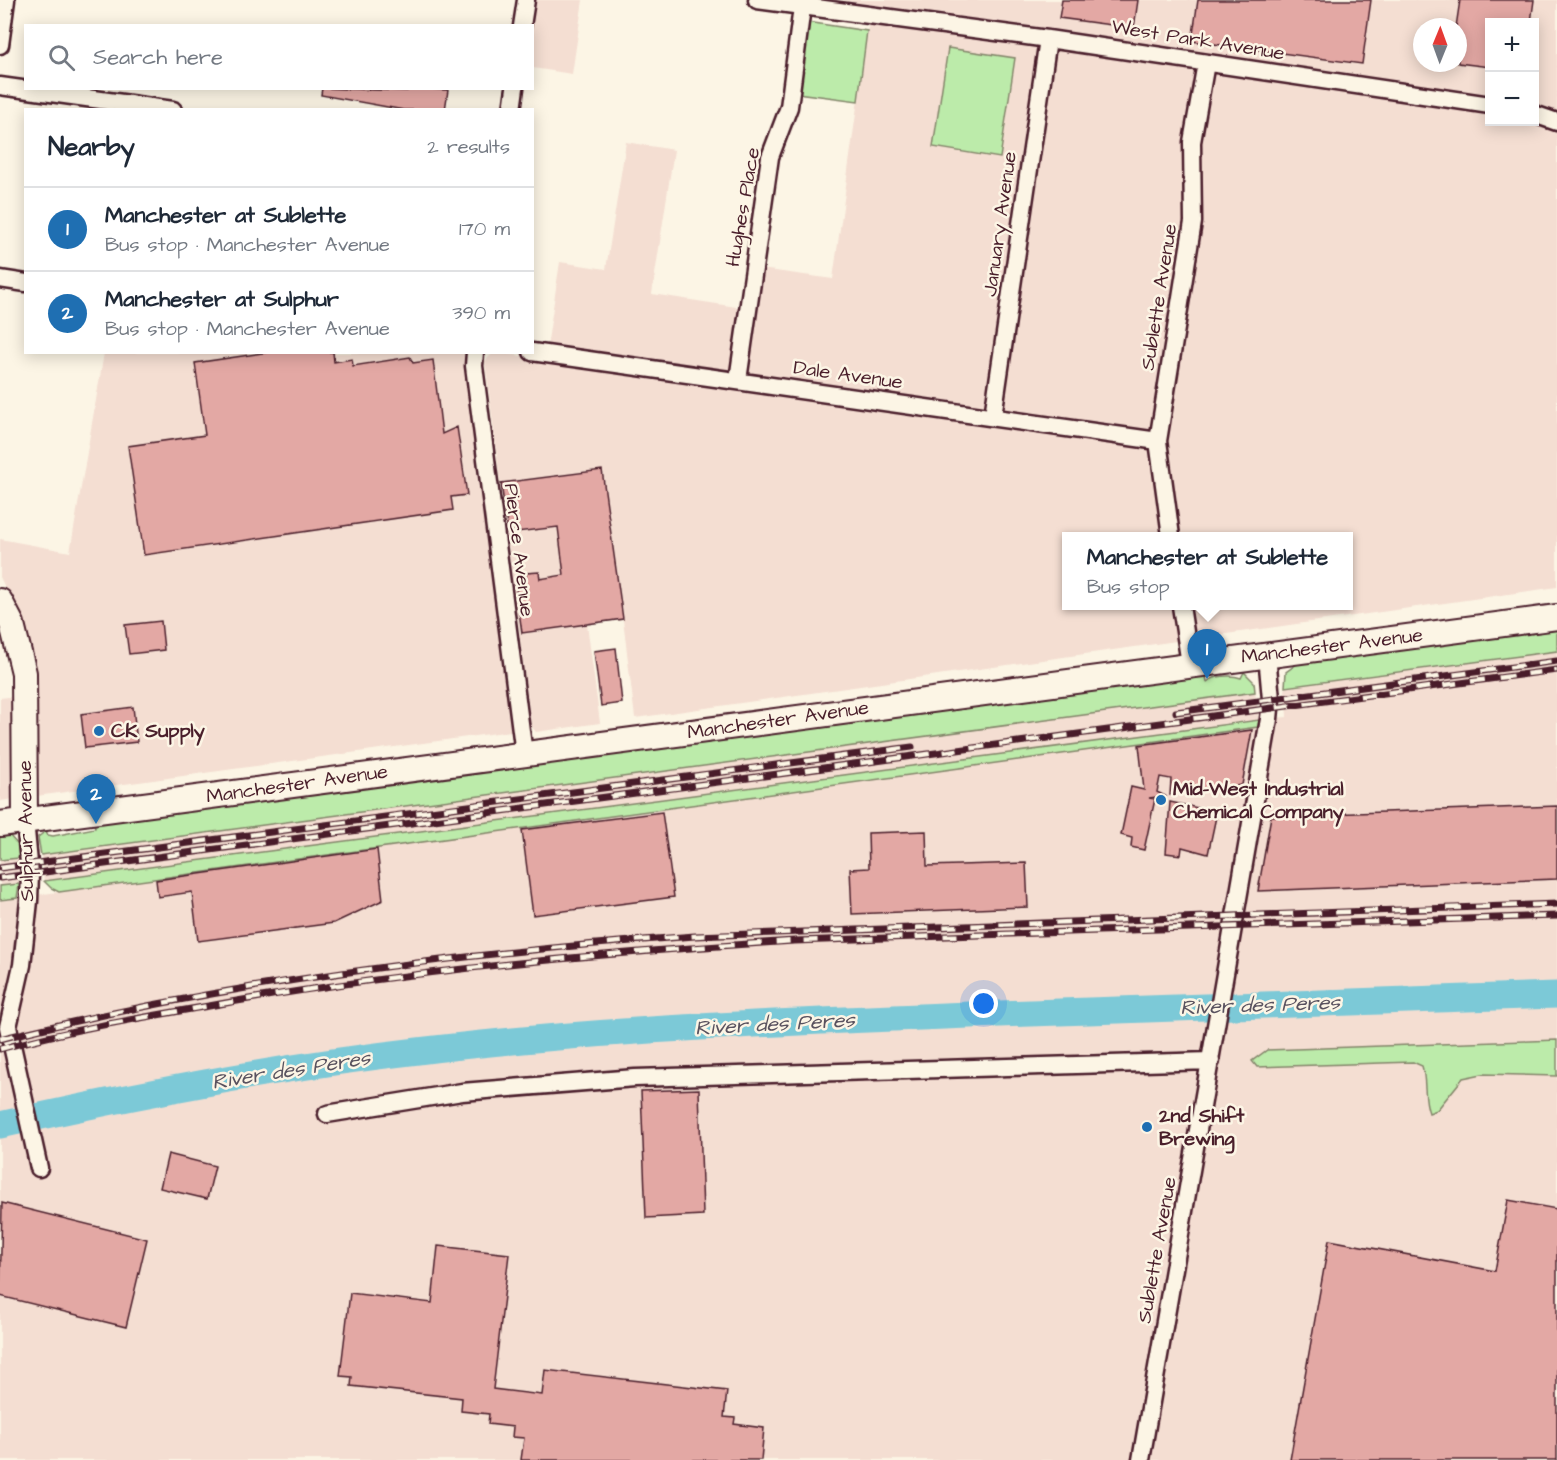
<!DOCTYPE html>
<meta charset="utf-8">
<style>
:root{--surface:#fff;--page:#f6f6f7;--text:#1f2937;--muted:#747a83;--line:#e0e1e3;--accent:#1f6fb2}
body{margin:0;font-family:"Architects Daughter",sans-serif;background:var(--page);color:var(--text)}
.controls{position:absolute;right:18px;top:18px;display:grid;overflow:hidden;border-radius:0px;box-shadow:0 3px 15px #0003}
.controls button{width:54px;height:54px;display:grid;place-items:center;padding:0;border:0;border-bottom:2px solid var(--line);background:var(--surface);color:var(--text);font:30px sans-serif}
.compass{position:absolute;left:1413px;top:18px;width:54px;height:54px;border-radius:50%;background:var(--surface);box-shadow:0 3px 15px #0003;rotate:1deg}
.you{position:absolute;left:984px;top:1004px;width:21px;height:21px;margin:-15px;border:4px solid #fff;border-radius:50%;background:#1a73e8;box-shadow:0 0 0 9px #1a73e833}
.badge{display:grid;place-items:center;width:39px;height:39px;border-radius:50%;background:var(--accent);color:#fff;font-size:20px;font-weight:700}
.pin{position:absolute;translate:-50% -50px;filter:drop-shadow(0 2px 3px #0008)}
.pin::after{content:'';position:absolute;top:32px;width:21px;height:18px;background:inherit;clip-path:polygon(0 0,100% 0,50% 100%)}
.popup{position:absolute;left:1062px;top:532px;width:291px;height:78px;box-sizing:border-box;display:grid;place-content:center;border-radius:0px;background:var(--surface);filter:drop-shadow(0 2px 4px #0005);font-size:20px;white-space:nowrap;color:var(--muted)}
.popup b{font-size:22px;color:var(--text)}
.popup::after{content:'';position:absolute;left:50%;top:100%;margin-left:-12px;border:12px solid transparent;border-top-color:var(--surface)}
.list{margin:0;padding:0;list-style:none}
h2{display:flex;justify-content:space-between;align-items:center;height:78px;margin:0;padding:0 24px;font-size:26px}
h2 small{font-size:20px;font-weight:400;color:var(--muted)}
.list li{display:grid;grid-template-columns:39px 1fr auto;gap:18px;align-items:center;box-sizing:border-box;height:84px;padding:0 24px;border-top:2px solid var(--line)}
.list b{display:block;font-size:22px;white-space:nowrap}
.list p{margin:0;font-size:20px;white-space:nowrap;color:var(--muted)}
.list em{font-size:20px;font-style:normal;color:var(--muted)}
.icon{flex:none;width:33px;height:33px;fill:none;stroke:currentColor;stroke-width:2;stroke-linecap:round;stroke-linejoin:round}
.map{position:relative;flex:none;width:1557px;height:1460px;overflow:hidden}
.search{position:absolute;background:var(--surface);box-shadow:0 3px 15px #0003;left:24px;top:24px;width:510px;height:66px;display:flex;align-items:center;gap:15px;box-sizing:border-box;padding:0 21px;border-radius:0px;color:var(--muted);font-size:22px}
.panel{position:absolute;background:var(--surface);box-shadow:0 3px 15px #0003;left:24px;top:108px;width:510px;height:246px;border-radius:0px}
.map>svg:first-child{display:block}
.built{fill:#f4ded2;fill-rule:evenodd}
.green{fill:#bcebaa;stroke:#83856a;stroke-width:1.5}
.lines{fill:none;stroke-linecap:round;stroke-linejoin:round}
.river{stroke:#7bc9d7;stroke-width:27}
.building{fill:#e3a8a4;stroke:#4a1f2b;stroke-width:1.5}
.street-casing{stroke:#4a1f2b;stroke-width:21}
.secondary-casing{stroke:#4a1f2b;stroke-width:28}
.street{stroke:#fcf5e5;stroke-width:16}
.secondary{stroke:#fcf5e5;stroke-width:24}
.rail-casing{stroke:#4a1f2b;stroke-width:7}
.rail{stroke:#fcf5e5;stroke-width:4.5;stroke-dasharray:14;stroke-linecap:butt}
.poi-dot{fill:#1f6fb2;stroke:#fcf5e5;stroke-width:2}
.labels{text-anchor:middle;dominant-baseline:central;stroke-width:5;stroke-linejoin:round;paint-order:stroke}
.street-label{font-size:20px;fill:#4a1f2b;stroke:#fcf5e5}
.poi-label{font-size:20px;font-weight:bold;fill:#4a1f2b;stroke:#fcf5e5;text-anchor:start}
.water-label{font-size:21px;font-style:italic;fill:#59525f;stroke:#fcf5e5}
</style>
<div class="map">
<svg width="1557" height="1460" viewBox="0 0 1557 1460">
<rect width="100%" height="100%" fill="#fcf5e5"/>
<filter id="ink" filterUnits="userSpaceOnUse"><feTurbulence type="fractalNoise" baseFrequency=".0167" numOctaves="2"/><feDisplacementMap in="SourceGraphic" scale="12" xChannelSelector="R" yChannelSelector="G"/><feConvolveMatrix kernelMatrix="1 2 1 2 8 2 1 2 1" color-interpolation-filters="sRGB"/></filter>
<g filter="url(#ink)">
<!-- built -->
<path class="built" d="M 536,0 L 583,0 L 572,74 L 533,68 L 532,25 Z
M 841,0 L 1557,0 L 1557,587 L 635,718 L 623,620 L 587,624 L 600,723 L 536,732 L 531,726 L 485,361 L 493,353 L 499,353 L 742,386 L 761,269 L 833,279 L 871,5 ZM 1490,22 L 1534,22 L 1534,122 L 1490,122 ZM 1422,27 L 1458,27 L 1458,63 L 1422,63 ZM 1066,536 L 1348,536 L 1348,606 L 1066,606 Z
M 626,142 L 674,150 L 652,294 L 743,308 L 733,373 L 547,347 L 560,262 L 606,269 Z
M 104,353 L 464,353 L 511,731 L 0,801 L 0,698 L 17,696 L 22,623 L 0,577 L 0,539 L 70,552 Z
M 1557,651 L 1557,1460 L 0,1460 L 0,900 L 1257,727 L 1258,720 L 44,881 L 41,855 L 1255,692 L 1259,719 L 1287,717 L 1285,687 Z
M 19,858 L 19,884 L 0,886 L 0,860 Z"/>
<!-- green -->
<path class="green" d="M 807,22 L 867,31 L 858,101 L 797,93 Z
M 948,48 L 1015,58 L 1000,158 L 933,147 Z
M 1557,629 L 1557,651 L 1285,687 L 1286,672 L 1297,664 Z
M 1244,672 L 1254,682 L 1255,692 L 41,855 L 38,837 L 46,831 L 48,835 L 53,836 L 95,828 L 94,823 L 1206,676 L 1207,682 C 1214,676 1231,674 1241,678 Z
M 1259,720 L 1258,727 L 59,892 L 51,888 L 44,881 Z
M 9,835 L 18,845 L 19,858 L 0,860 L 0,836 Z
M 19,884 L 17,898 L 0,900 L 0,886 Z
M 1557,1040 L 1557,1076 L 1482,1074 L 1463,1078 L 1437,1110 L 1429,1113 C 1423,1097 1427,1082 1422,1066 L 1413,1062 L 1257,1067 L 1252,1061 L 1267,1050 Z"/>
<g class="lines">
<!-- river -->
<path class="river" d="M 0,1125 C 138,1094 277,1067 418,1051 C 611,1028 805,1021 999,1014 C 1185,1008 1371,1001 1557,995"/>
</g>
<!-- building -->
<path class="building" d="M 1062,0 L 1138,0 L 1134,28 L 1059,18 Z
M 1198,0 L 1371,0 L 1362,64 L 1192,41 Z
M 1460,0 L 1534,0 L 1531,22 L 1490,22 L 1490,67 L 1458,63 L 1456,27 Z
M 322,88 L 407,91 L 407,88 L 448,90 L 445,110 L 404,110 L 321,95 Z
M 269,352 L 333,352 L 334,362 L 352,359 L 353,366 L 410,357 L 413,363 L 433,360 L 442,434 L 457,427 L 467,495 L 451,497 L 453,510 L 144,555 L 128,446 L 205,435 L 195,363 Z
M 602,470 L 623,619 L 522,633 L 515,581 L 526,579 L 526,573 L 539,572 L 540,579 L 564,575 L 558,527 L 508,533 L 501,483 Z
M 161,621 L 164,650 L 129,654 L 125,625 Z
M 616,648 L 622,703 L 601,706 L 594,651 Z
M 133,707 L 137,742 L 85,748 L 81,714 Z
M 1252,730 L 1242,785 L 1170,795 L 1171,779 L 1160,777 L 1157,792 L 1165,796 L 1149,798 L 1155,799 L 1144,850 L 1131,847 L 1132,838 L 1121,835 L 1131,787 L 1144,790 L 1139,745 Z
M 1170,802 L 1217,812 L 1208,854 L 1182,847 L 1181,855 L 1166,853 Z
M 1557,806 L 1557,879 L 1258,891 L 1271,816 Z
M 662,812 L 674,897 L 533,915 L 522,830 Z
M 926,831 L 927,866 L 1026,863 L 1028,907 L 852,914 L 850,869 L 869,868 L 868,833 Z
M 377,849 L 383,900 L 334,923 L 198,941 L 192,892 L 158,897 L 156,880 Z
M 699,1089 L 703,1215 L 646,1218 L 641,1091 Z
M 168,1154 L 215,1166 L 207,1199 L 160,1188 Z
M 1508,1200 L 1557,1209 L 1557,1460 L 1290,1460 L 1329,1240 L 1495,1271 Z
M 2,1203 L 147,1239 L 126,1327 L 0,1296 Z
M 438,1246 L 509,1254 L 493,1389 L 542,1395 L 545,1370 L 727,1391 L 724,1417 L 735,1418 L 734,1424 L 764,1428 L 761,1460 L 521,1460 L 524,1438 L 512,1437 L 513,1427 L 488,1424 L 489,1414 L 461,1411 L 462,1398 L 351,1386 L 352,1377 L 340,1376 L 350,1293 L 432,1303 Z"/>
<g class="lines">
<defs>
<path id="street" d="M 757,0 L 1048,39 L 1490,105
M 522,26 L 526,0
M 0,45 L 6,0
M 0,86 L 173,110
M 512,110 L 515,88
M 1534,114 L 1557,122
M 0,279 L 26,283
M 475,352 L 474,366 L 524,754
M 532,352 L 1158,441
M 738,380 L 770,157 L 789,107 L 802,7
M 993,416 L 1048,39
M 1171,536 L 1158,441 L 1193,222 L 1192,142 L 1206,63
M 1181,606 L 1190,664
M 25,820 L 30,874 L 29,901 L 22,965 L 8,1027 L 39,1168
M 327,1114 L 462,1092 L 635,1078 L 1211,1061
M 1141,1460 L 1269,719 L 1271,699 L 1267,655"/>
<path id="secondary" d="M 0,601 L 12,624 L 24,673 L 25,820
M 0,824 L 1557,617"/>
</defs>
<!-- street casing -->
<use href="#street" class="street-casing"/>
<!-- secondary casing -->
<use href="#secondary" class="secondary-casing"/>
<!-- street -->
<use href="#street" class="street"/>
<!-- secondary -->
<use href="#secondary" class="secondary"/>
<defs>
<path id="rail" d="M 1176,712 L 1557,661
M 0,868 L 912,747
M 0,878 L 1557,670
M 0,1039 C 228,982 462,953 695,936 L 1557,904
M 0,1049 C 68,1030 139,1018 209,1006 C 402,971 598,953 794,941 L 1557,916"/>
</defs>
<!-- rail casing -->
<use href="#rail" class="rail-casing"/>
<!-- rail -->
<use href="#rail" class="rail"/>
</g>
</g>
<!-- markers -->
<g class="poi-dot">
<circle cx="99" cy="731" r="6"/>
<circle cx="1161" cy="800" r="6"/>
<circle cx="1147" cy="1127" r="6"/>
</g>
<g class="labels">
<!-- street labels -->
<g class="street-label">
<text transform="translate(1198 40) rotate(9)">West Park Avenue</text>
<text transform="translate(743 207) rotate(-80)">Hughes Place</text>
<text transform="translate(1000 224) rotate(-82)">January Avenue</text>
<text transform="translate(1159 297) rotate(-81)">Sublette Avenue</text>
<text transform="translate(848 375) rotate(8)">Dale Avenue</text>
<text transform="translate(519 550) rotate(83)">Pierce Avenue</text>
<text transform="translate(1332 646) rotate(-7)">Manchester Avenue</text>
<text transform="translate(778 720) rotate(-8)">Manchester Avenue</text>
<text transform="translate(297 784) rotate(-8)">Manchester Avenue</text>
<text transform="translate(26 831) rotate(-91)">Sulphur Avenue</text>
<text transform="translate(1157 1250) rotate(-80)">Sublette Avenue</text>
</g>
<!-- poi labels -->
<g class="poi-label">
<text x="111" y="731">CK Supply</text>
<text x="1173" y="789">Mid-West Industrial<tspan x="1173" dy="23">Chemical Company</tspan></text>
<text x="1159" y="1116">2nd Shift<tspan x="1159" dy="23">Brewing</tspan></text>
</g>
<!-- water labels -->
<g class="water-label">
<text transform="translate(1260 1005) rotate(-2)">River des Peres</text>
<text transform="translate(775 1024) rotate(-3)">River des Peres</text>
<text transform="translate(291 1070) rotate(-9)">River des Peres</text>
</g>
</g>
</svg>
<div class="controls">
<button>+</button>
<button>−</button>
</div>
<svg class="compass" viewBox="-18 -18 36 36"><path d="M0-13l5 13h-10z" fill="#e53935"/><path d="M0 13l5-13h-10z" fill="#747a83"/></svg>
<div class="you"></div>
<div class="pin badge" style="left:1207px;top:679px">1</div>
<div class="popup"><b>Manchester at Sublette</b>Bus stop</div>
<div class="pin badge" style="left:96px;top:824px">2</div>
<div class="search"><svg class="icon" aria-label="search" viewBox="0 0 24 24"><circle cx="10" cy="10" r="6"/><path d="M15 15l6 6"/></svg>Search here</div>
<section class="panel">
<h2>Nearby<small>2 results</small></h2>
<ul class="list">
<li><span class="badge">1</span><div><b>Manchester at Sublette</b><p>Bus stop · Manchester Avenue</p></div><em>170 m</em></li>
<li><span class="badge">2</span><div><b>Manchester at Sulphur</b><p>Bus stop · Manchester Avenue</p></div><em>390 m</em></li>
</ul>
</section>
</div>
